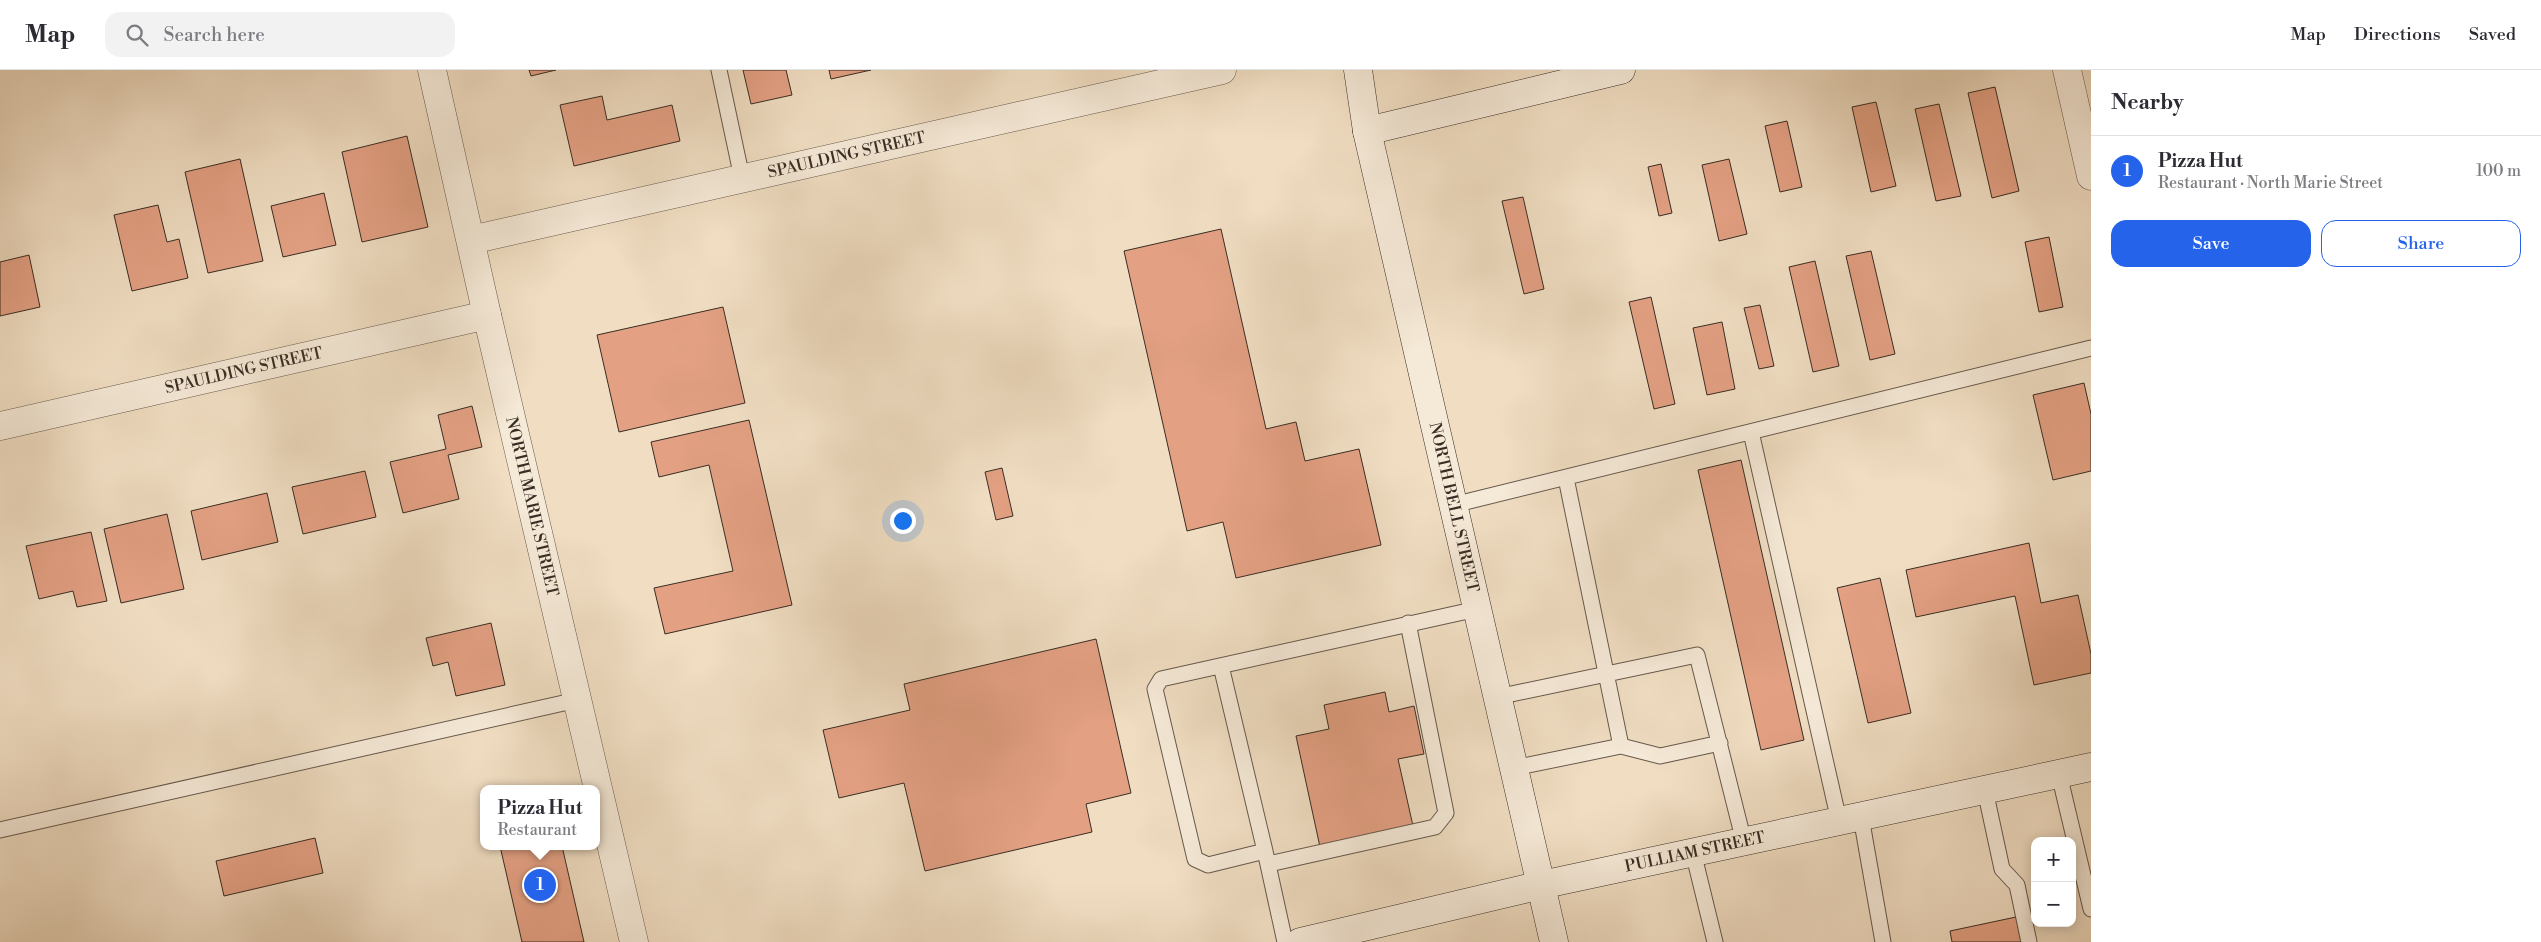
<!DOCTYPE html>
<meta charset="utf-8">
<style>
:root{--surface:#fff;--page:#f2f2f3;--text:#2b2b33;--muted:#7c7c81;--line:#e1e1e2;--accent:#2563eb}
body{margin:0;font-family:"Libre Bodoni",serif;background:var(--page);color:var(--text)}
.controls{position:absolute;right:15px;bottom:15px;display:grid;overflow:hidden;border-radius:10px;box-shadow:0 2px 12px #0003}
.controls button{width:45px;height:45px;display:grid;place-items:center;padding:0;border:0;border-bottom:1px solid var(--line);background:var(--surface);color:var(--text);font:25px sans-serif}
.you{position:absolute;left:902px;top:450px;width:18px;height:18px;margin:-12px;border:4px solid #fff;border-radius:50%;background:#1a73e8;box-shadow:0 0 0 8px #1a73e833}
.badge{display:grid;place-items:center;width:32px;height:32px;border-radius:50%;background:var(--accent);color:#fff;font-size:16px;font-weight:700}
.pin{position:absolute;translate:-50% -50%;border:2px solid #fff;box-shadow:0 1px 5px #0006}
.popup{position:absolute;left:480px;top:715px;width:120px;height:65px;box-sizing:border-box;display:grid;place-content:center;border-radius:10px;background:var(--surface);filter:drop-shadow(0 1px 4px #0005);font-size:16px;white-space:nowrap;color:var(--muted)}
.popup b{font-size:19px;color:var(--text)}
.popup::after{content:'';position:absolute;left:50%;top:100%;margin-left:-10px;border:10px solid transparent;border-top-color:var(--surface)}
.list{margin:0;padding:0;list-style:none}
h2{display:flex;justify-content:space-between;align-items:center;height:65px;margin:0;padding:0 20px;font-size:21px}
h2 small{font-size:16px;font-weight:400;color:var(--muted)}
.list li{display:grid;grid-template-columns:32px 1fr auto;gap:15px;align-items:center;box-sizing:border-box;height:70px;padding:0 20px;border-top:1px solid var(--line)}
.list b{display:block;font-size:19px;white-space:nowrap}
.list p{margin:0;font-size:16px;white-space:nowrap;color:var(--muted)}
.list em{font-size:16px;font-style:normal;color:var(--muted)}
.actions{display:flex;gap:10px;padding:15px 20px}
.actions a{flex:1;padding:11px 0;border:1px solid var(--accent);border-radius:15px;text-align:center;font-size:18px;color:var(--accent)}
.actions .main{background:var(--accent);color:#fff}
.icon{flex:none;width:28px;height:28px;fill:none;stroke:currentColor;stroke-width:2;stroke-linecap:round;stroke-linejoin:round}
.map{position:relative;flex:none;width:2091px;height:872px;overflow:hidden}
header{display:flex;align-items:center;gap:30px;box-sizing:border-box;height:70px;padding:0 25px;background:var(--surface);border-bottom:1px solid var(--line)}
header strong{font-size:24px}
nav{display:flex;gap:28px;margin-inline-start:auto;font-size:18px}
.search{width:350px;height:45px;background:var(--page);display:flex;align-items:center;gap:12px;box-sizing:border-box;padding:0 18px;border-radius:15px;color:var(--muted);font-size:19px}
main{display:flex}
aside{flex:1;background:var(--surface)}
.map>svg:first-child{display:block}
.building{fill:#e3a083;stroke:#382d24}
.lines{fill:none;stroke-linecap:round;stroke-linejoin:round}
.lane-casing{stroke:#66594c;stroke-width:17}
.street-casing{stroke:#66594c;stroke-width:29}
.secondary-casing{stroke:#382d24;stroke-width:29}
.lane{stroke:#f5e9d7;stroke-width:15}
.street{stroke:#f5e9d7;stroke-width:28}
.secondary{stroke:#f5e9d7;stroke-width:28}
.labels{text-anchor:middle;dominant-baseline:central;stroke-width:5;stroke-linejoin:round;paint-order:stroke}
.street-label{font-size:16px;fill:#382d24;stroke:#f5e9d7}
</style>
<header>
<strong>Map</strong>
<div class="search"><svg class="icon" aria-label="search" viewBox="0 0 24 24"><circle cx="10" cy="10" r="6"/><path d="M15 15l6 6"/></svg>Search here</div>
<nav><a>Map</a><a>Directions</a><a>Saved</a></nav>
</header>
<main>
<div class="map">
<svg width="2091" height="872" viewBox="0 0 2091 872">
<rect width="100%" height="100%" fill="#f0ddc2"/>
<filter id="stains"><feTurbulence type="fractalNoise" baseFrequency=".004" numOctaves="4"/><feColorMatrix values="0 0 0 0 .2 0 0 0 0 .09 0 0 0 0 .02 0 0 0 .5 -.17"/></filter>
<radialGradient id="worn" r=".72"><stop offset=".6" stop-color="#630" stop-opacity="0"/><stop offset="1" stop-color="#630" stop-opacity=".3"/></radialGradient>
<!-- building -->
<path class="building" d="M 529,0 L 556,0 L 531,6 Z
M 743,0 L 786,0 L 792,25 L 751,34 Z
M 829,0 L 871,0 L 831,9 Z
M 1995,17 L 2019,121 L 1992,128 L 1968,23 Z
M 602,26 L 607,50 L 672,35 L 680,71 L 574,96 L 560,35 Z
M 1876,32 L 1896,116 L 1871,122 L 1852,37 Z
M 1939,34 L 1961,126 L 1936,131 L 1915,39 Z
M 1787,51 L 1802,117 L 1780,122 L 1765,56 Z
M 407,66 L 428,157 L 362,172 L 342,82 Z
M 240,89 L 263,191 L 208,203 L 185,102 Z
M 1729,89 L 1747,164 L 1719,171 L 1702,95 Z
M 1661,94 L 1672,143 L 1659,146 L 1648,97 Z
M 324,123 L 336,175 L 283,187 L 271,136 Z
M 1523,127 L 1544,219 L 1524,224 L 1502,131 Z
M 158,135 L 167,172 L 179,169 L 188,208 L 132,221 L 114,145 Z
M 1221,159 L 1266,359 L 1296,352 L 1305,391 L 1359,379 L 1381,475 L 1236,508 L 1223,452 L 1187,461 L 1124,181 Z
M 2049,167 L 2063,237 L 2039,242 L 2025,172 Z
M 1871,181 L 1895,284 L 1870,290 L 1846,186 Z
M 29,185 L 40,237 L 0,246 L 0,192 Z
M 1815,191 L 1839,296 L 1813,302 L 1789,197 Z
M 1651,227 L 1675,334 L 1654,339 L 1629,232 Z
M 1760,235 L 1774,296 L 1759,299 L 1744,238 Z
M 723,237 L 745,333 L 619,362 L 597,265 Z
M 1722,252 L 1735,319 L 1707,325 L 1693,258 Z
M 2084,313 L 2091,344 L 2091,401 L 2053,410 L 2033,325 Z
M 472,336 L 482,377 L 448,385 L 459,429 L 403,443 L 390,392 L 446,379 L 438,345 Z
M 749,350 L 792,535 L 665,564 L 654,518 L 733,501 L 709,395 L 659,407 L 651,372 Z
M 1741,390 L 1804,670 L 1761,680 L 1698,400 Z
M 1002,398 L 1013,446 L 996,450 L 985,402 Z
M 365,401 L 376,447 L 303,464 L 292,417 Z
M 267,423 L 278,472 L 202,490 L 191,441 Z
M 167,444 L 184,519 L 121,533 L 104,459 Z
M 91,462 L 107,531 L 77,537 L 73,521 L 39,529 L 26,476 Z
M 2029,473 L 2041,533 L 2078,525 L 2091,584 L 2091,603 L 2034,615 L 2015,526 L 1916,547 L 1906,500 Z
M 1880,508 L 1911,643 L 1868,653 L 1837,518 Z
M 491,553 L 505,615 L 456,626 L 448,592 L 433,596 L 426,568 Z
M 1096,569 L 1131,723 L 1086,734 L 1092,762 L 925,801 L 904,713 L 839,728 L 823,660 L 910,640 L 904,614 Z
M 1385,622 L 1389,642 L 1414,636 L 1424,684 L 1398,689 L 1413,756 L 1320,777 L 1296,666 L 1329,659 L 1324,635 Z
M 315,768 L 323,803 L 224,826 L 216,791 Z
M 500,776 L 562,776 L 584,872 L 522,872 Z
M 2016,847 L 2021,872 L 1952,872 L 1950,861 Z"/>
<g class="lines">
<defs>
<path id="lane" d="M 719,0 L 742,108
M 1751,362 L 1839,751
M 1566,408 L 1621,676
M 1453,435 L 2091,278
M 1221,596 L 1265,781
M 1497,627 L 1697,585 L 1744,772
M 1514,698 L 1621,676 L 1660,686 L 1720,673
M 2059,704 L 2091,839
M 1985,720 L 2002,799 L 2017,815 L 2029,872
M 1861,747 L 1883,872
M 0,760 L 577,630
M 1693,782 L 1715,872
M 1269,794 L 1435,757 L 1446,743 L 1408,553
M 1285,872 L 1265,781 L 1208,795 L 1195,789 L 1155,619 L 1161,609 L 1477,539"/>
<g id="street">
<path id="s1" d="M 432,0 L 487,245 L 634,872"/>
<path d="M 2067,0 L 2091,106"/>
<path id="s2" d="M 471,170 L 1222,0"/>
<path id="s3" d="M 0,356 L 487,245"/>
</g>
<g id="secondary">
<path id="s4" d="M 1358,0 L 1367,61 L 1554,872"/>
<path d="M 1367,61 L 1621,0"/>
<path id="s5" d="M 1300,872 L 1541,815 L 2091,697"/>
</g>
</defs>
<!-- lane casing -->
<use href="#lane" class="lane-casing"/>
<!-- street casing -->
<use href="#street" class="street-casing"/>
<!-- secondary casing -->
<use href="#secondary" class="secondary-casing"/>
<!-- lane -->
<use href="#lane" class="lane"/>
<!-- street -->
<use href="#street" class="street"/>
<!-- secondary -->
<use href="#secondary" class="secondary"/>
</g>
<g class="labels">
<!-- street labels -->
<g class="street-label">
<text stroke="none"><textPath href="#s2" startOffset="385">SPAULDING STREET</textPath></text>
<text stroke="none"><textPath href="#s3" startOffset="250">SPAULDING STREET</textPath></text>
<text stroke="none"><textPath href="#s1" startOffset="448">NORTH MARIE STREET</textPath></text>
<text stroke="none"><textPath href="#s4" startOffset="448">NORTH BELL STREET</textPath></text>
<text stroke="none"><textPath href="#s5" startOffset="405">PULLIAM STREET</textPath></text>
</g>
</g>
<rect width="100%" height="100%" filter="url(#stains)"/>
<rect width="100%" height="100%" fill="url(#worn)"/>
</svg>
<div class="controls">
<button>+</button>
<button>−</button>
</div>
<div class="you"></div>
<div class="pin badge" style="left:540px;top:815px">1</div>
<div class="popup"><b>Pizza Hut</b>Restaurant</div>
</div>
<aside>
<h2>Nearby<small></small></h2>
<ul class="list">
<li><span class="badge">1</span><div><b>Pizza Hut</b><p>Restaurant · North Marie Street</p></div><em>100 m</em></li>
</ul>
<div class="actions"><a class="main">Save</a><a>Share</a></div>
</aside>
</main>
